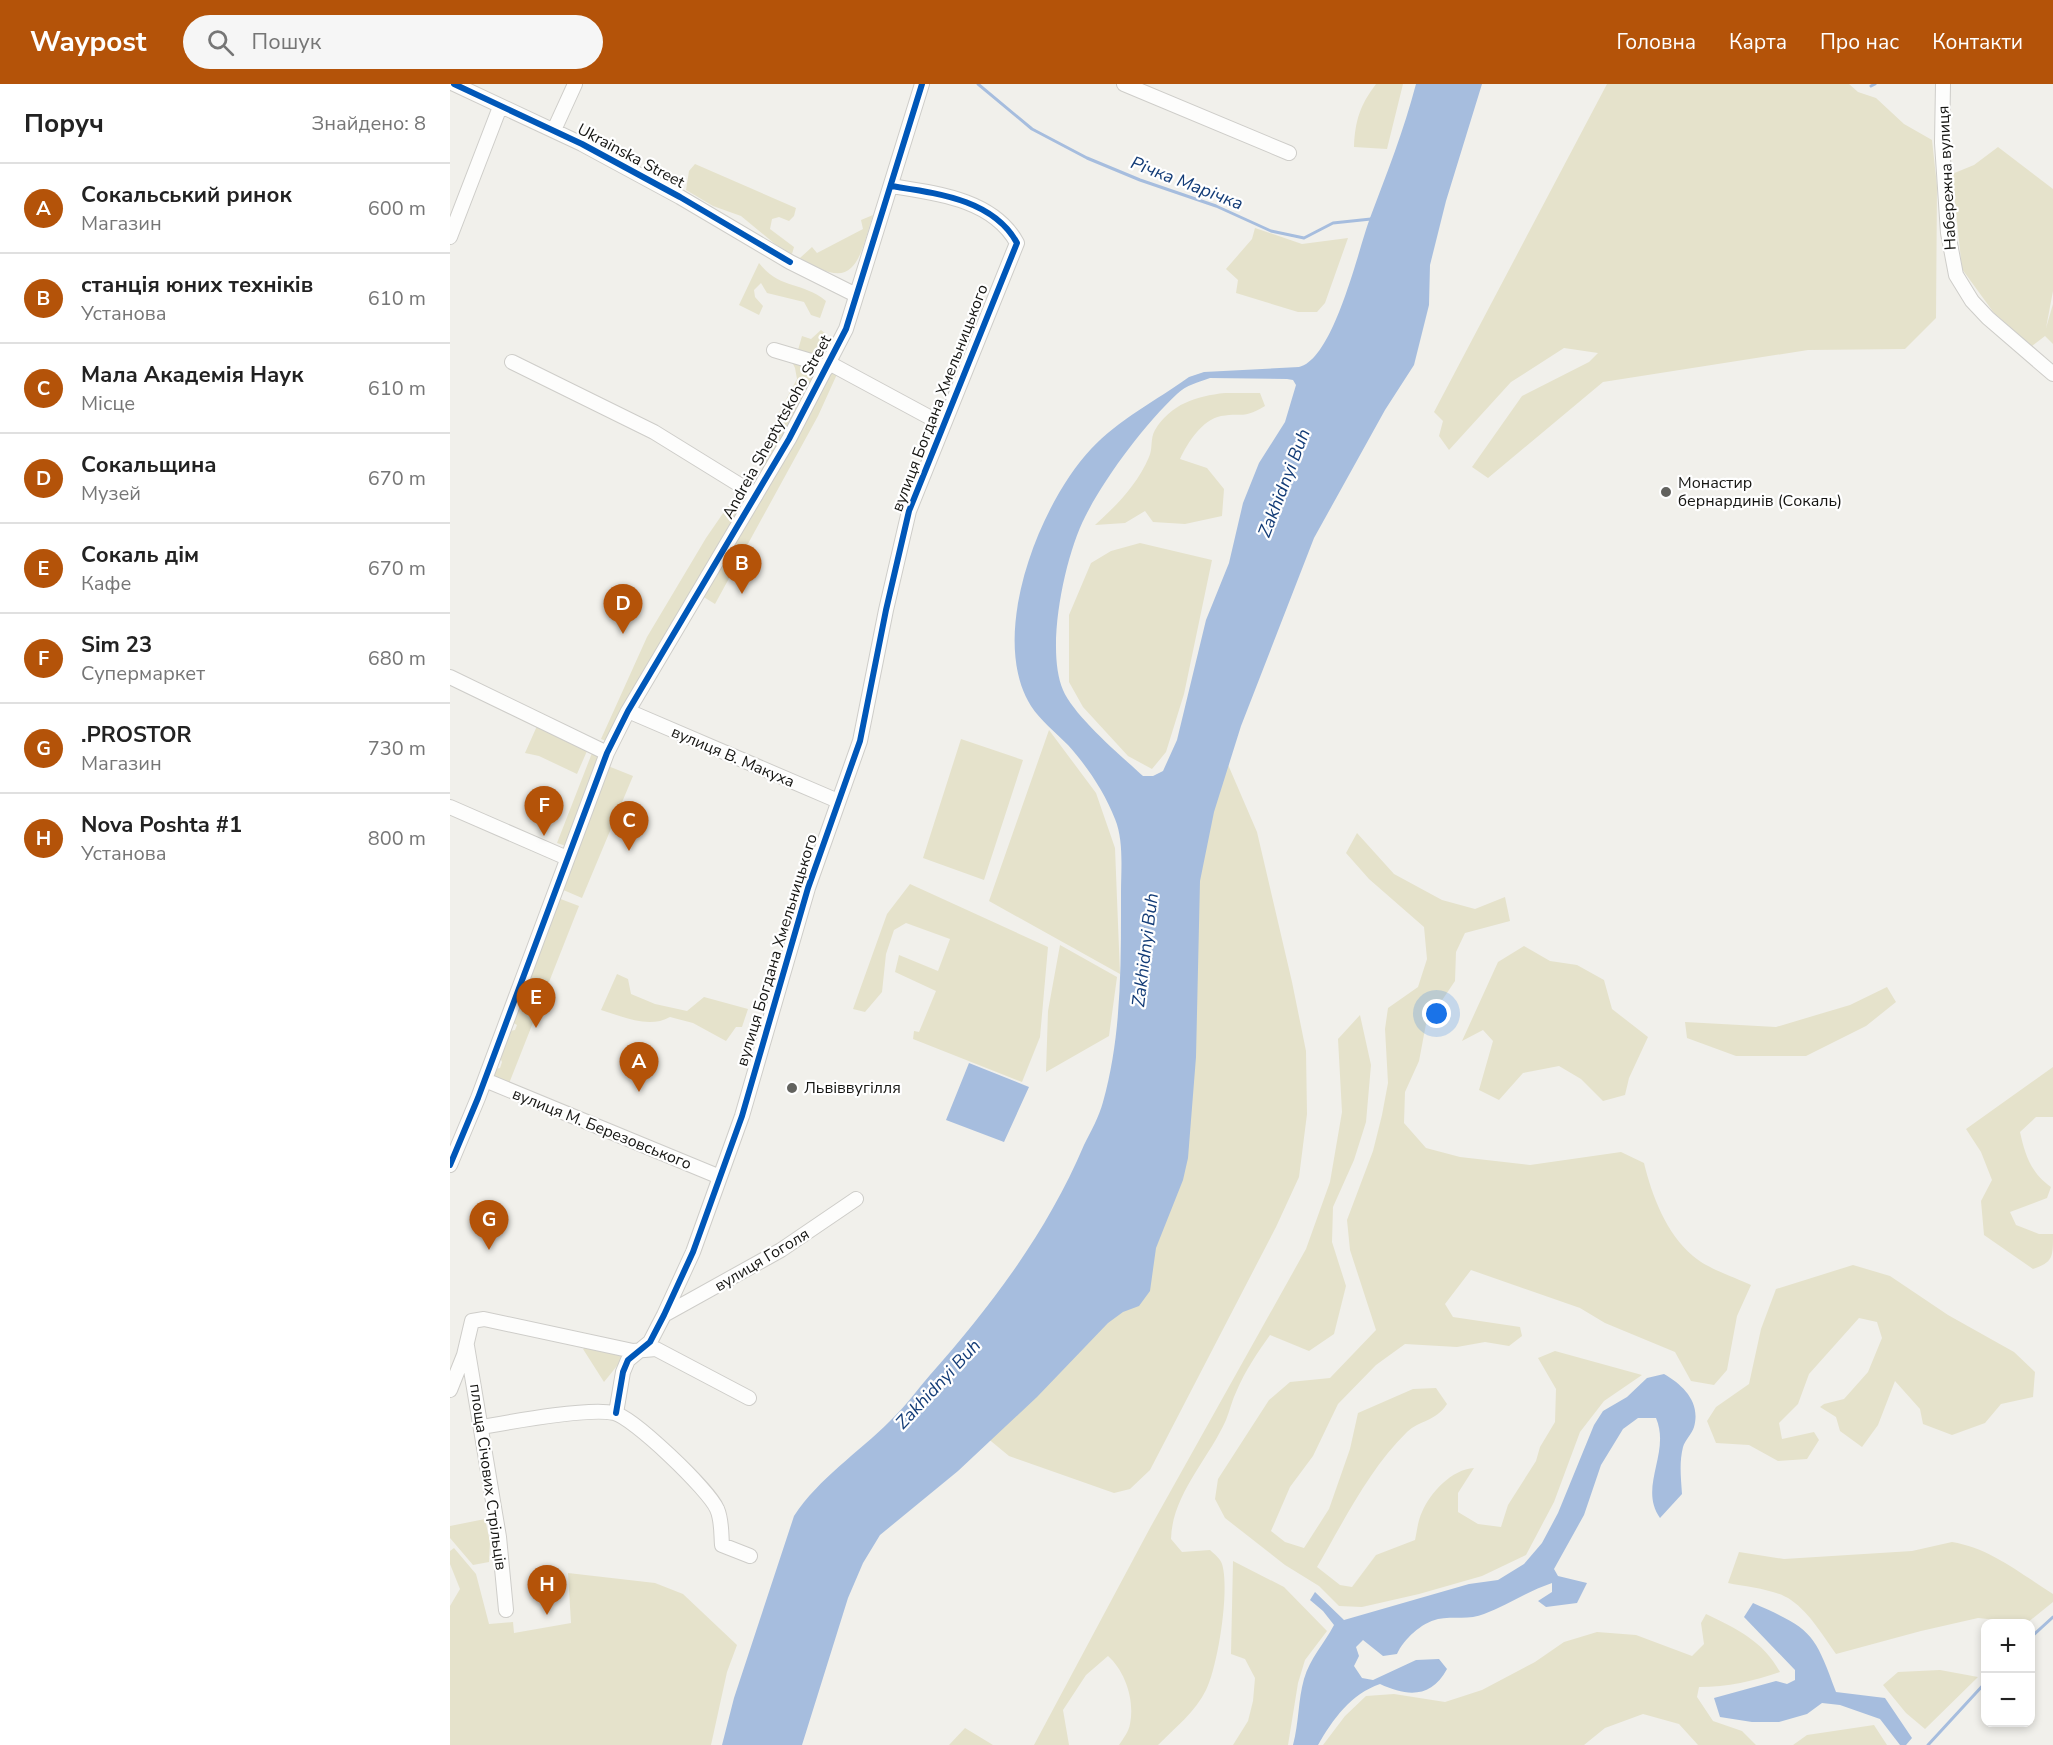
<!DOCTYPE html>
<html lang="uk">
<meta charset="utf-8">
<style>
:root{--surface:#fff;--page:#f6f6f6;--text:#222;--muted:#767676;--line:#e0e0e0;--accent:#b45309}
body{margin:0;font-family:"Nunito Sans",sans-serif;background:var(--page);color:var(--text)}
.controls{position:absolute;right:18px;bottom:18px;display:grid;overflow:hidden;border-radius:12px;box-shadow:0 3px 9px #0003}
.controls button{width:54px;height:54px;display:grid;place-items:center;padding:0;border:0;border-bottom:2px solid var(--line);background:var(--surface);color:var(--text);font:30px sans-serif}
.you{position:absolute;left:987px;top:930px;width:21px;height:21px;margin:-15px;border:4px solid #fff;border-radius:50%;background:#1a73e8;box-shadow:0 0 0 9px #1a73e833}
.badge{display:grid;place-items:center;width:39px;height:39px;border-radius:50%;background:var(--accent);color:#fff;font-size:20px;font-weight:700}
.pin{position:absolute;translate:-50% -50px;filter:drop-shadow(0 2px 3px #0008)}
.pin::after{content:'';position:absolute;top:32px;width:21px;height:18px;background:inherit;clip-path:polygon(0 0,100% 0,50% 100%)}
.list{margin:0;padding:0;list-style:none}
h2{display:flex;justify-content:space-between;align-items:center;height:78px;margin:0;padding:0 24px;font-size:26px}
h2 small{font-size:20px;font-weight:400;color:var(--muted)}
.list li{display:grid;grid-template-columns:39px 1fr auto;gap:18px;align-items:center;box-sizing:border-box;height:90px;padding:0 24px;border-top:2px solid var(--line)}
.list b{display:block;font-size:22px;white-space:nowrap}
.list p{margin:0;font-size:20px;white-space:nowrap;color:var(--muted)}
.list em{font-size:20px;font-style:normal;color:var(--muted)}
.icon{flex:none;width:33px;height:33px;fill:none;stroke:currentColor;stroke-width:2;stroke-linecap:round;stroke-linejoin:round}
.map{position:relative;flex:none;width:1603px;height:1661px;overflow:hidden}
header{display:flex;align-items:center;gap:36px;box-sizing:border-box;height:84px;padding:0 30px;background:var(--accent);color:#fff}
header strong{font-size:28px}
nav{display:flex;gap:33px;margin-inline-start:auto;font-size:21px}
.search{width:420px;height:54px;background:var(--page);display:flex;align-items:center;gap:15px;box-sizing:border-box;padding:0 21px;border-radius:33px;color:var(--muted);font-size:22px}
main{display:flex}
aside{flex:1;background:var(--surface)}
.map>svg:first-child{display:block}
.green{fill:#e5e2cb}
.water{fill:#a6bdde;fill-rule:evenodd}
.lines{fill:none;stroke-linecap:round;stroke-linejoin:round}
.stream{stroke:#a6bdde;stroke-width:3}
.minor-casing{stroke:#cecdc9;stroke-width:16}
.minor{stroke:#fdfdfc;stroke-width:14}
.cycleway-casing{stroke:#fff;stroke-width:10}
.cycleway{stroke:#0057b8;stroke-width:6}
.poi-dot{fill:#62625e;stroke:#fff;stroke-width:2}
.labels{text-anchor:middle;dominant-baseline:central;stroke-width:4.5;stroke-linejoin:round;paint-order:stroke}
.street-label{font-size:16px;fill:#151512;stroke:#fff}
.poi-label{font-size:16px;fill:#151512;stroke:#fff;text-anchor:start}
.water-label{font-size:18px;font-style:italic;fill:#133c77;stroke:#fff}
</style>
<header>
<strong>Waypost</strong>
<div class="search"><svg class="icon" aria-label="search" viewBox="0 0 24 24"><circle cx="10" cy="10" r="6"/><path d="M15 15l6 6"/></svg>Пошук</div>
<nav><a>Головна</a><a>Карта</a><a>Про нас</a><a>Контакти</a></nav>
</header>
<main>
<aside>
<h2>Поруч<small>Знайдено: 8</small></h2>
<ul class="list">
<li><span class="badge">A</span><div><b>Сокальський ринок</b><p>Магазин</p></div><em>600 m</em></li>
<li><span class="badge">B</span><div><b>станція юних техніків</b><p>Установа</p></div><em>610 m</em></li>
<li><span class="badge">C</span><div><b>Мала Академія Наук</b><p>Місце</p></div><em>610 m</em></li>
<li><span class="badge">D</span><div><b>Сокальщина</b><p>Музей</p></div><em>670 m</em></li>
<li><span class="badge">E</span><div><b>Сокаль дім</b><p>Кафе</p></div><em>670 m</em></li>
<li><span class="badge">F</span><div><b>Sim 23</b><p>Супермаркет</p></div><em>680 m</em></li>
<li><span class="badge">G</span><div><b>.PROSTOR</b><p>Магазин</p></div><em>730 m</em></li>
<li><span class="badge">H</span><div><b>Nova Poshta #1</b><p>Установа</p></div><em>800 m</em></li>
</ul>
</aside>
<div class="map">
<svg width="1603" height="1661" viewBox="0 0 1603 1661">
<rect width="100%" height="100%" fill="#f1f0eb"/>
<!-- green -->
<path class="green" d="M 926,0 L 953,0 L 937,65 L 904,63 C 905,37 910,21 926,0 Z
M 1157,0 L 1399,0 L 1408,8 L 1426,14 L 1454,40 L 1482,56 L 1487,102 L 1486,234 L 1455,265 L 1358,266 L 1153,298 L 1038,394 L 1022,383 L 1072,312 L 1139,278 L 1148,269 L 1114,264 L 1061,298 L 999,366 L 989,352 L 993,337 L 984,328 Z
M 1548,63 L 1603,105 L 1603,207 L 1596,244 L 1603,220 L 1603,260 L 1595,252 L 1582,262 L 1544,229 L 1512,185 L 1502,90 L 1524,81 Z
M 245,80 L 346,124 L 344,132 L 339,137 L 329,133 L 322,135 L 320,145 L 344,163 L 342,170 L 325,160 L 291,132 L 263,122 L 236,106 L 239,87 Z
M 423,131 C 408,179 405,209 350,174 L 362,163 L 367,169 L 413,145 L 411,136 Z
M 805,144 L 852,160 L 898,154 L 875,219 L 867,228 L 848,228 L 786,209 L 788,196 L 776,185 L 802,155 Z
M 309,179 C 330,206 351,197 376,217 L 370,234 L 361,231 L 354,218 L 317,209 L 311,199 L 304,206 L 305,213 L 313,222 L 309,231 L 289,221 Z
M 371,246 L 376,250 L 382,263 L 374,279 L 361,285 L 362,302 L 317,385 L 309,380 L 332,343 L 325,336 L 347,295 L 345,284 L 335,263 L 348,266 L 352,252 L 361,255 Z
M 383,286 L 388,288 L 368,332 L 265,520 L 252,512 L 348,350 Z
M 775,309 L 810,309 L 815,322 C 791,336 794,328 771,332 C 752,336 738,358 730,375 L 757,384 L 774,405 L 772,432 L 735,440 L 703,438 L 695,427 L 675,439 L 645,441 C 667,421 687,401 699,373 C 703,365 700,354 705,346 C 721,320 746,312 775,309 Z
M 289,406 L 299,412 L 159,658 L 151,655 L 197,553 L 256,454 Z
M 690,459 L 762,476 L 734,610 L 716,668 L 702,685 L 678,672 L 633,623 L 619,598 L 619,531 L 641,479 L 661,467 Z
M 87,642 L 137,667 L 127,690 L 89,672 L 75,669 Z
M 599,646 L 646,709 L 665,764 L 670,890 L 539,817 Z
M 511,655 L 573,676 L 534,796 L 473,774 Z
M 142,669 L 151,672 L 116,762 L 107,759 Z
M 773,669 L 807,748 L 842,898 L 856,967 L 857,1030 L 849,1093 L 826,1143 L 700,1386 L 680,1405 L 664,1409 L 559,1372 L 536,1353 L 741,785 Z
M 158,682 L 183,692 L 132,814 L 111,805 Z
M 907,749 L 944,790 L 992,816 L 1025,825 L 1055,813 L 1060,837 L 1015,849 L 1006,868 L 1005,897 L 976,940 L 969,977 L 955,1008 L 954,1039 L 976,1064 L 1010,1073 L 1080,1081 L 1171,1068 L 1194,1079 C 1202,1112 1216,1149 1243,1172 C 1258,1185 1284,1193 1301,1201 L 1287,1232 L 1277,1286 L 1264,1301 L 1241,1297 L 1225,1268 L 1155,1239 L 1130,1224 L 1021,1186 L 995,1220 L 1003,1233 L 1070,1243 L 1072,1252 L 1059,1262 L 1035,1258 L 1007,1263 L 955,1260 L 926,1281 L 888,1320 L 863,1372 L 840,1403 L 821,1447 L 835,1458 L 854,1464 L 879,1425 L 900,1365 L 908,1329 L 963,1305 L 986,1304 L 997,1320 C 985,1338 970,1336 957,1348 C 919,1385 894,1437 867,1483 L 890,1501 L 902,1503 L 926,1471 L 965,1456 C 967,1447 968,1436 972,1428 C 980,1409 1002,1385 1024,1384 L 1008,1409 L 1008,1428 L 1028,1440 L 1051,1443 L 1058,1421 L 1086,1377 L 1090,1363 L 1105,1338 L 1106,1305 L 1088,1274 L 1105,1267 L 1192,1291 L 1154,1317 L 1130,1348 L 1104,1418 L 1076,1471 L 1032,1492 L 969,1510 L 912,1523 L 889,1522 L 869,1502 L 835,1481 L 775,1434 L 765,1415 L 768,1395 L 819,1316 L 840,1298 L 880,1294 L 926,1246 L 900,1166 L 897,1136 L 923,1067 L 932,1031 L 938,999 L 935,945 L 938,924 L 968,903 L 977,875 L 974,843 L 919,795 L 896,769 Z
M 460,800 L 598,863 L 590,953 L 572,998 L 463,955 L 464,947 L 469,948 L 486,907 L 445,888 L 449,871 L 488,887 L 500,855 L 456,839 L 444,846 L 436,870 L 432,908 L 415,928 L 403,925 L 437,830 Z
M 108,814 L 129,822 L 58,1002 L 41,994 L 45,985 L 50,984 L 52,978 L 50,973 L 60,947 L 65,946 L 67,941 L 62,938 Z
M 610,861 L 667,893 L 659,952 L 596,988 L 598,927 Z
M 1074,862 L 1100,877 L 1127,881 L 1154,896 L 1162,925 L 1198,953 L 1179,994 L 1175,1011 L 1153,1017 L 1131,995 L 1109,982 L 1073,989 L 1049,1016 L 1029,1006 L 1043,957 L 1033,946 L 1012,957 L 1048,878 Z
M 167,890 L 178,895 L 181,910 L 205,920 L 237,927 L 254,913 L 298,925 L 292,943 L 286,943 L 276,957 L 243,939 L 220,933 C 199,945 174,933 151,926 Z
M 1437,903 L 1446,918 L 1416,942 L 1356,972 L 1286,972 L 1237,954 L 1235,938 L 1326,943 L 1400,921 Z
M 910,931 L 921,981 L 916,1038 L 904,1076 L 883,1123 L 882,1158 L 896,1202 L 884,1250 L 859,1267 L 820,1251 C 808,1268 795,1287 787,1306 C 782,1316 780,1326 776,1336 C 758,1376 722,1411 721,1455 L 732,1468 L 760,1466 C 764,1470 770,1474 772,1480 C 780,1505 768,1582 756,1606 C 746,1627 724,1645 708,1661 L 669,1661 C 673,1655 679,1647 680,1640 C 685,1616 675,1587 658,1572 L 636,1591 L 613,1626 L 619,1661 L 584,1661 L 700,1444 L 856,1165 L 880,1098 L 892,1028 L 888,955 Z
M 1603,983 L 1603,1033 L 1586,1033 L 1570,1048 C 1575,1071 1581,1089 1601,1103 L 1597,1114 L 1560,1128 L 1566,1141 L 1589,1150 L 1603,1150 C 1603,1174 1603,1178 1583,1185 L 1534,1151 L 1531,1117 L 1542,1096 L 1531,1068 L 1516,1045 Z
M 1403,1181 L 1440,1192 L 1498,1231 L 1564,1268 L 1585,1288 L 1583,1313 L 1551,1320 L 1535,1339 L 1502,1351 L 1473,1340 L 1470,1325 L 1445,1297 L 1428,1341 L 1412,1363 L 1390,1347 L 1386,1333 L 1370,1323 L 1374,1320 L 1394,1315 L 1418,1288 L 1432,1254 L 1427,1238 L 1409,1234 L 1359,1290 L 1348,1320 L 1329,1339 L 1332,1355 L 1364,1348 L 1369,1356 L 1357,1375 L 1328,1377 L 1299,1361 L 1266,1359 L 1257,1337 L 1266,1323 L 1299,1300 L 1311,1245 L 1326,1205 Z
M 138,1261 L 175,1272 L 154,1298 L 133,1265 Z
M 35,1435 L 40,1458 L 39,1478 L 23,1481 L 0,1454 L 0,1442 Z
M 1502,1458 C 1540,1464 1571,1490 1603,1510 L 1603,1518 L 1577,1539 L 1528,1534 L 1471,1547 L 1386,1570 C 1373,1552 1360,1529 1341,1516 C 1325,1505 1297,1503 1278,1499 L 1289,1468 L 1334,1475 L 1462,1467 Z
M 4,1464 L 26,1490 L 39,1540 L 63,1538 L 64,1549 L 121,1539 L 118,1489 L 205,1499 L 233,1510 L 287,1561 L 277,1588 L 261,1661 L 0,1661 L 0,1522 L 10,1505 L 0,1480 L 0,1467 Z
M 783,1477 L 834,1503 L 877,1547 L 855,1576 L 848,1599 L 838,1661 L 783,1661 L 798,1637 L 803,1617 L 805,1594 L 795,1575 L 781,1570 Z
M 1256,1530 C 1287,1545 1313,1557 1330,1588 C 1303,1597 1278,1603 1249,1603 L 1247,1613 L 1263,1637 L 1292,1647 L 1306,1661 L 1248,1661 L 1229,1640 L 1193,1630 L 1155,1644 L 1134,1661 L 873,1661 L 895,1632 L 916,1612 L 944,1610 L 995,1618 L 1032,1606 L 1085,1578 L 1114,1558 L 1147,1548 L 1186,1551 L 1242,1572 L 1254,1560 L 1251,1539 Z
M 1490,1586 L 1528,1593 L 1475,1645 L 1456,1629 L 1433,1601 L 1448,1588 Z
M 1424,1641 L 1437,1661 L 1343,1661 L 1357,1651 Z
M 515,1644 L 543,1661 L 499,1661 Z"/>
<!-- water -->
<path class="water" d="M 966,0 L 1032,0 L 996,117 L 980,181 L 979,221 L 964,281 L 935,326 L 864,454 L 791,642 L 764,728 L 750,797 L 746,973 L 738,1074 L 733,1096 L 706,1164 L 700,1207 L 689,1222 L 673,1228 L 658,1239 L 587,1313 L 508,1387 L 430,1451 L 413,1479 L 398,1514 L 352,1661 L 272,1661 L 284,1614 L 344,1432 C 369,1394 408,1369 440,1337 C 455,1323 467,1306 480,1291 C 542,1221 597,1148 634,1061 C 641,1047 649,1033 653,1018 C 672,950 671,879 671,809 C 671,786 674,757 665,735 C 655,709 637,682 618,661 C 606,649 590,636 581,622 C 537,552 590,419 641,365 C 668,336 707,316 739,293 L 754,288 L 849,283 C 884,275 908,166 920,134 C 937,89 954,46 966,0 ZM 760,294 L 837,295 L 843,296 L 846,301 L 835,338 L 809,379 L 793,419 L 779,479 L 756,536 L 727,656 L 713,687 L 703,692 L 693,692 C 671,672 624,632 613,606 C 595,564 615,472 635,433 C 655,393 695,340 727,310 C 736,301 749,298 760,294 Z
M 519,979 L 579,1003 L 554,1058 L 496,1036 Z
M 1214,1290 C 1233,1301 1251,1318 1244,1343 C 1242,1350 1235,1356 1233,1363 C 1229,1379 1231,1394 1232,1410 L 1210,1434 C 1188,1403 1221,1369 1206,1334 L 1188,1334 L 1173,1345 L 1151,1381 L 1134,1431 L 1104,1485 L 1108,1492 L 1137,1499 L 1127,1519 L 1096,1523 L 1088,1517 L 1102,1508 L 1102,1499 C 1078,1507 1058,1521 1034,1530 C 1020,1536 1003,1532 988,1535 C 971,1539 954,1555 947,1570 L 933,1572 L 913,1556 L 906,1563 L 909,1572 L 904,1582 L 912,1594 L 923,1596 L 966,1576 L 989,1575 L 997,1585 C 981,1614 958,1613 930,1600 C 901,1610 883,1635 868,1661 L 843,1661 C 849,1639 848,1616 854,1595 C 860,1574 874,1560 884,1541 L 873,1527 L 860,1516 L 865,1508 L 894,1536 L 1019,1500 L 1048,1496 L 1074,1480 L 1092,1459 L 1108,1429 L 1144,1341 L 1153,1327 L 1177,1313 L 1197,1294 Z
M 1303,1519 C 1362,1545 1364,1548 1386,1608 L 1435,1614 L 1462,1654 L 1456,1661 L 1450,1661 L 1430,1635 L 1390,1621 L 1372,1619 L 1357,1630 L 1329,1638 L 1302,1638 L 1270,1633 L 1264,1614 L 1326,1597 L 1337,1600 L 1345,1596 L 1345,1586 L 1294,1533 Z"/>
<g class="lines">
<!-- stream -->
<path class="stream" d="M 528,0 L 582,45 L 637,74 L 690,96 L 766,122 L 821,147 L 854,154 L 883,139 L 921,135
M 1421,2 L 1425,0
M 1580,1554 L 1603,1533
M 1478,1661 L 1536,1598"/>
<defs>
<path id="minor" d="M 4,0 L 132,60 L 230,113 L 340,178 L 406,211
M 674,0 L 839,69
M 1493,0 L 1492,59 L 1498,149 L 1506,191 L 1522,217 L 1538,234 L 1603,290
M 104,46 L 125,0
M 0,153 L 50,23
M 324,266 L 361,277 L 376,285
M 62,278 L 204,348 L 306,411
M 379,279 L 492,340
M 0,593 L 157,669
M 178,627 L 388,717
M 0,723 L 117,774
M 35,996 L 270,1093
M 0,1081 L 28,1014 L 157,669 L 178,627 L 339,355 L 396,245 L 472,0
M 214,1231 L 331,1166 L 406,1115
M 17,1262 L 49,1453 L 56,1526
M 0,1306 L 14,1271 L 22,1237 L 34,1235 L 183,1267 L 206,1265 L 299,1314
M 166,1329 L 173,1288 L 178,1276 L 200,1258 L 214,1231 L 243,1168 L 292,1032 L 358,804 L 410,657 L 436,526 L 459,427 L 567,159 C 543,115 485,109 441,102
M 32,1343 C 60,1338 139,1323 164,1329 C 183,1333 259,1406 267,1425 C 272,1436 271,1449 272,1461 L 300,1472"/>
</defs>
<!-- minor casing -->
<use href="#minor" class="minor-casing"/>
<!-- minor -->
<use href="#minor" class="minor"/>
<defs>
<path id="cycleway" d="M 4,0 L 132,60 L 230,113 L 340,178
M 0,1081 L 28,1014 L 157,669 L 178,627 L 339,355 L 396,245 L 472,0
M 166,1329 L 173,1288 L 178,1276 L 200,1258 L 214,1231 L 243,1168 L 292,1032 L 358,804 L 410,657 L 436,526 L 459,427 L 567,159 C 543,115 485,109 441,102"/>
</defs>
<!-- cycleway casing -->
<use href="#cycleway" class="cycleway-casing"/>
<!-- cycleway -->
<use href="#cycleway" class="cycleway"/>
</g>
<!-- markers -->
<g class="poi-dot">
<circle cx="1216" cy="408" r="6"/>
<circle cx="342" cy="1004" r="6"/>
</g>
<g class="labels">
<!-- street labels -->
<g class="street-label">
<text transform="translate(181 72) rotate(28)">Ukrainska Street</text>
<text transform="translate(1497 94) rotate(-93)">Набережна вулиця</text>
<text transform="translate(490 314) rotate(-69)">вулиця Богдана Хмельницького</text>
<text transform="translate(327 343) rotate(-61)">Andreia Sheptytskoho Street</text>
<text transform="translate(283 673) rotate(23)">вулиця В. Макуха</text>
<text transform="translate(327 866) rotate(-73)">вулиця Богдана Хмельницького</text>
<text transform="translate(152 1045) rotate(22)">вулиця М. Березовського</text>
<text transform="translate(312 1176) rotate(-31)">вулиця Гоголя</text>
<text transform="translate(38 1393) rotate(82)">площа Січових Стрільців</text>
</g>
<!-- poi labels -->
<g class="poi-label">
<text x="1228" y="399">Монастир<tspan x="1228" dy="18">бернардинів (Сокаль)</tspan></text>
<text x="354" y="1004">Львіввугілля</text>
</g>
<!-- water labels -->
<g class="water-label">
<text transform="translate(737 99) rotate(21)">Річка Марічка</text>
<text transform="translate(834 399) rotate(-69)">Zakhidnyi Buh</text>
<text transform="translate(695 866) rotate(-83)">Zakhidnyi Buh</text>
<text transform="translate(488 1300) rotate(-47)">Zakhidnyi Buh</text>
</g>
</g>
</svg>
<div class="controls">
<button>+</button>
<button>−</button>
</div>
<div class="you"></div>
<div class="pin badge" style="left:189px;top:1008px">A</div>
<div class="pin badge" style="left:292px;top:510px">B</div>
<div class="pin badge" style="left:179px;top:767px">C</div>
<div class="pin badge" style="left:173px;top:550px">D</div>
<div class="pin badge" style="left:86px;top:944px">E</div>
<div class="pin badge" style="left:94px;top:752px">F</div>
<div class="pin badge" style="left:39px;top:1166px">G</div>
<div class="pin badge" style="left:97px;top:1531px">H</div>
</div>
</main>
